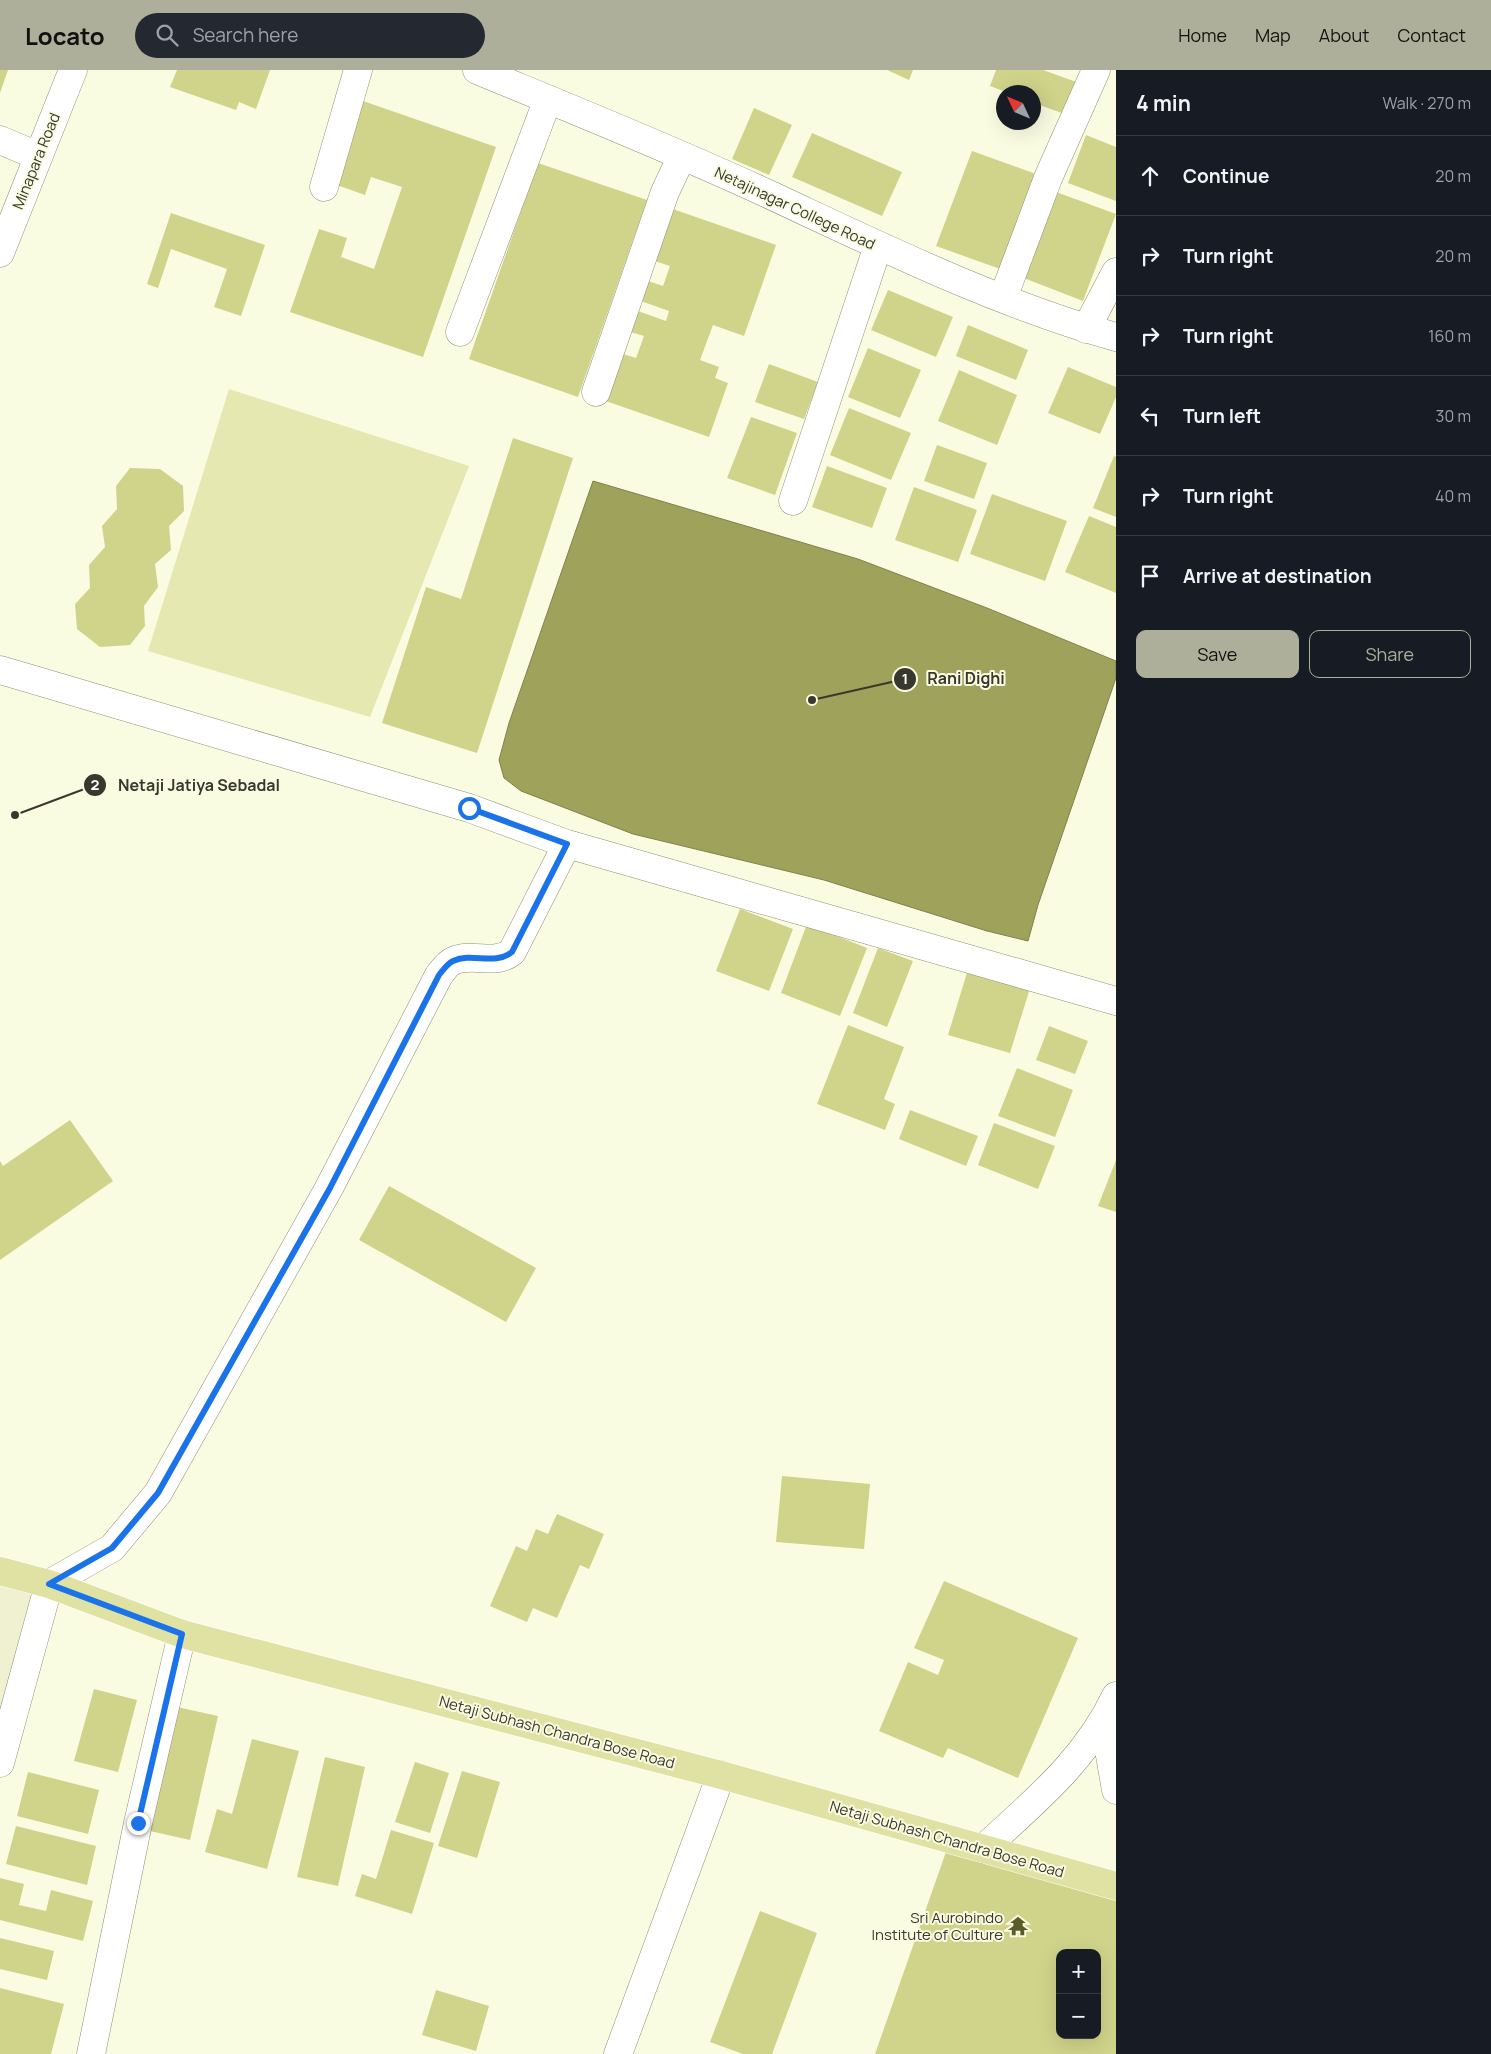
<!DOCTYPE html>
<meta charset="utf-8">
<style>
:root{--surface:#171b24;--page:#242831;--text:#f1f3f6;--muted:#9ea1a6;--line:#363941;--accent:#aeaf9a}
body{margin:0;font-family:Manrope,sans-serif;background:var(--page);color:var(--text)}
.controls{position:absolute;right:15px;bottom:15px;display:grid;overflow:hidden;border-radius:10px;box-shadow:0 5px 20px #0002}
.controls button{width:45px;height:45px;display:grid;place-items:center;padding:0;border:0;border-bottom:1px solid var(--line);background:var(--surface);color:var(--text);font:25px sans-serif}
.compass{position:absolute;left:996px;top:15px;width:45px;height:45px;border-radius:50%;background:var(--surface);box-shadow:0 5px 20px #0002;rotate:314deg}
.stop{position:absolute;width:15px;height:15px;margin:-11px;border:4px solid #1a73e8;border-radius:50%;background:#fff}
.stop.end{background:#1a73e8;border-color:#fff;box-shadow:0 1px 5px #0008}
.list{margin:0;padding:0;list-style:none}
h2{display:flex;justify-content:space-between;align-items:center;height:65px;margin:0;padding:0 20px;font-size:21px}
h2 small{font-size:16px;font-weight:400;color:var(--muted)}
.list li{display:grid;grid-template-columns:32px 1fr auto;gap:15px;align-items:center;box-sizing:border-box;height:80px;padding:0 20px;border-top:1px solid var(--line)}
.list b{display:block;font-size:19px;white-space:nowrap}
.list em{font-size:16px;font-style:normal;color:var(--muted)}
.actions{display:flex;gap:10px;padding:15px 20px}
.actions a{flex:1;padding:11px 0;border:1px solid var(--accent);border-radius:10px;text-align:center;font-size:18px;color:var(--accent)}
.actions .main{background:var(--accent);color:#111}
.icon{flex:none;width:28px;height:28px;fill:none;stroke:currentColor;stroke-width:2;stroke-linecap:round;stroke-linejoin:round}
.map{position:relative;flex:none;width:1116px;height:1984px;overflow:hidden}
header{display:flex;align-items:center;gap:30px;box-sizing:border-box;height:70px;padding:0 25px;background:var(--accent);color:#111}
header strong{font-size:24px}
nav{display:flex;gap:28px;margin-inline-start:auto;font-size:18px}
.search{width:350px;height:45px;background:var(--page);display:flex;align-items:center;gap:12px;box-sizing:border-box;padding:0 18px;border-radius:28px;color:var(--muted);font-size:19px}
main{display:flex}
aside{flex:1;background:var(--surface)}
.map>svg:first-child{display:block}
.built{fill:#eff1d0}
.green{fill:#e5e8b1}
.water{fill:#9fa25a;stroke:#80824d}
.building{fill:#d0d38a;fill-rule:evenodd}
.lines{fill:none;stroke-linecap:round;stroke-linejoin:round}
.minor-casing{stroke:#8d8f77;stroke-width:29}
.major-casing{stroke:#fff;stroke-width:29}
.minor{stroke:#fff;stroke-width:28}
.major{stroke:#dfe2a3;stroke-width:28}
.route{stroke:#1a73e8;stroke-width:6}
.labels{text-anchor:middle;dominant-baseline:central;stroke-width:4;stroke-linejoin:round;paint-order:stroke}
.street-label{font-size:15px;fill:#38382e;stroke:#fafce2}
.poi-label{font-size:15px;fill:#38382e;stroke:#fafce2;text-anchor:end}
.leader{fill:none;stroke:#38382e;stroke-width:2}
.callout-dot{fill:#38382e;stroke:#fafce2;stroke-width:2}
.mark-label{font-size:15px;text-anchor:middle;font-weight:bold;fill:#fff}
.callout-label{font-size:16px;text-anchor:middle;font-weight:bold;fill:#38382e;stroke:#fafce2;stroke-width:4;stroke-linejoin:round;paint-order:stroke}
</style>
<header>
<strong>Locato</strong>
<div class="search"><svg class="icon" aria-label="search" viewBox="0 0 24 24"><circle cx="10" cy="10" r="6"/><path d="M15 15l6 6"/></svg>Search here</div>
<nav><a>Home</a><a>Map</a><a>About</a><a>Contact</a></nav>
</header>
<main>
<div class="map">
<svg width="1116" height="1984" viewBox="0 0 1116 1984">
<rect width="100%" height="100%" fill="#fafce2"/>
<!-- built -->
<path class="built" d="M 0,1509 L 39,1519 L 0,1656 Z"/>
<!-- green -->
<path class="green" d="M 229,319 L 469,396 L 370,647 L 148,581 Z"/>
<!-- water -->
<path class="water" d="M 593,411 L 858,489 L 987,538 L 1116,591 L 1116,608 L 1038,835 L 1028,871 L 987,861 L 824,810 L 633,764 L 521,721 L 504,708 L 499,690 L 509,653 Z"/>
<!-- building -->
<path class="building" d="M 0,0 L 8,0 L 0,23 Z
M 177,0 L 270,0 L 256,39 L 239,32 L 236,40 L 170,17 Z
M 887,0 L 913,0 L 909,10 Z
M 996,0 L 1043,0 L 1082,14 L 1070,46 L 1034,33 L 1034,22 L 1006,22 L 990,16 Z
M 363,31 L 496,77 L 423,287 L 290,242 L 319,159 L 347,168 L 341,187 L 374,199 L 402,117 L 371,107 L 365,125 L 334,114 Z
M 754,38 L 792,55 L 769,105 L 732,89 Z
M 812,63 L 902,102 L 882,146 L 792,107 Z
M 1086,65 L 1116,77 L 1116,131 L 1068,113 Z
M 972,81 L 1039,105 L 1003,200 L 936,176 Z
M 538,93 L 647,130 L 578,327 L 469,289 Z
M 1048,119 L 1116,144 L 1083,231 L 1016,205 Z
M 670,138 L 776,175 L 744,266 L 713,255 L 700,290 L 719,297 L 715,308 L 728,313 L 709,367 L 603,330 L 620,283 L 636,288 L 644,266 L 627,261 L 635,240 L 666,251 L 669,241 L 638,230 L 645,210 L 663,216 L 670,196 L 652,190 Z
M 171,143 L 265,175 L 241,246 L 214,237 L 227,199 L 171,179 L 158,218 L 147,214 Z
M 888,220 L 953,247 L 936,287 L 871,260 Z
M 968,255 L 1028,280 L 1016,310 L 956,286 Z
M 868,278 L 921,300 L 900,348 L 848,327 Z
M 769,294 L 818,312 L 804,349 L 755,332 Z
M 1068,297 L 1116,317 L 1116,327 L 1100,364 L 1048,343 Z
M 959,300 L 1017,325 L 997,375 L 938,351 Z
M 849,338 L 911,363 L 891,410 L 830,385 Z
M 751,347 L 797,363 L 775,425 L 727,408 Z
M 513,368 L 573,388 L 477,683 L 382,653 L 426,517 L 461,529 Z
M 937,375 L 987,393 L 974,429 L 924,411 Z
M 1114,386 L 1116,387 L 1116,447 L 1093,438 Z
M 827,396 L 887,418 L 872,458 L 812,437 Z
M 130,398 L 160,399 L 183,416 L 184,441 L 169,456 L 171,480 L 155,494 L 158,517 L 144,536 L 145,556 L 130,575 L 100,577 L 77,559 L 75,534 L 90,518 L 89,495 L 105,477 L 102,456 L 117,439 L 116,416 Z
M 914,417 L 977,440 L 958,492 L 895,470 Z
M 992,424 L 1067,451 L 1045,511 L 970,484 Z
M 1089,446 L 1116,457 L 1116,523 L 1065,502 Z
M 740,839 L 793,859 L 769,921 L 716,901 Z
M 807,854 L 867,878 L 840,946 L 781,923 Z
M 878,878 L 913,891 L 887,957 L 853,943 Z
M 969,896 L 1031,915 L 1010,983 L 948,965 Z
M 848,955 L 904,977 L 884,1029 L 895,1034 L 885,1060 L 817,1034 Z
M 1049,956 L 1088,971 L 1075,1004 L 1036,990 Z
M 1017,998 L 1073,1020 L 1055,1067 L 998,1046 Z
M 910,1040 L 978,1066 L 966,1096 L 899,1069 Z
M 70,1050 L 113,1111 L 0,1190 L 0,1091 L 3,1096 Z
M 994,1053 L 1055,1076 L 1038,1119 L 978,1095 Z
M 1116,1090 L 1116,1142 L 1098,1136 Z
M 389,1116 L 536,1198 L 506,1252 L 359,1170 Z
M 782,1406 L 870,1414 L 864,1479 L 776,1472 Z
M 557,1444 L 604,1464 L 589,1499 L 580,1495 L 557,1548 L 533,1538 L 527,1552 L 490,1536 L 516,1476 L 527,1481 L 536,1459 L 548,1464 Z
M 944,1511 L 1078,1568 L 1018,1708 L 948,1678 L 943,1688 L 879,1661 L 908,1592 L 938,1605 L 944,1590 L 914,1578 Z
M 94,1619 L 137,1630 L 118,1702 L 74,1691 Z
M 177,1637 L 218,1646 L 190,1770 L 150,1761 Z
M 252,1669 L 299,1681 L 267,1799 L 205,1782 L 217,1739 L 232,1744 Z
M 325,1687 L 365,1697 L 338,1816 L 297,1807 Z
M 415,1692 L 449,1703 L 430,1763 L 395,1752 Z
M 462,1701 L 500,1712 L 477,1788 L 438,1776 Z
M 28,1702 L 99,1720 L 88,1764 L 17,1746 Z
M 16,1756 L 96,1776 L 87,1815 L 6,1794 Z
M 391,1760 L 434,1773 L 412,1844 L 355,1826 L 362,1804 L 376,1809 Z
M 947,1779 L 1116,1830 L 1116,1984 L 875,1984 ZM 1060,1883 L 1097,1883 L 1097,1965 L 1060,1965 Z
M 0,1808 L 24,1814 L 19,1835 L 46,1841 L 51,1820 L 93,1831 L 83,1871 L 0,1850 Z
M 760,1841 L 817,1863 L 772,1984 L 743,1984 L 710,1972 Z
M 0,1868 L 54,1881 L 47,1910 L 0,1899 Z
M 0,1918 L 64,1934 L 51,1984 L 0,1984 Z
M 436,1920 L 489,1936 L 476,1981 L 422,1965 Z"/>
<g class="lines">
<defs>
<path id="minor" d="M 477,0 C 574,40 671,79 766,123 C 880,176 995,233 1116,267
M 0,70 L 38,86
M 324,117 L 358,0
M 0,183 L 73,0
M 1003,228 L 1048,108 L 1096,0
M 1086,259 L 1116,202
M 460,262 L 548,29
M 596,322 L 665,122 L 682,86
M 793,431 L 878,176
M 0,600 L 469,738 L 567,774 L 1116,931
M 1104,1651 L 1116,1720
M 0,1693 L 49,1514 L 112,1478 L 158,1423 L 329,1118 L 439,905 C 443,900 448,893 453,891 C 473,882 494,896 512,882 L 567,774
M 983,1779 C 1035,1731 1085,1691 1116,1626
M 91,1984 L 138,1753 L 182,1564
M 618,1984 L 721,1705"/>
<path id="major" d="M 0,1501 L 49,1514 L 182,1564 L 721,1705 L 1116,1816"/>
</defs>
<!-- minor casing -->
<use href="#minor" class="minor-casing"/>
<!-- major casing -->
<use href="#major" class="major-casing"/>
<!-- minor -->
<use href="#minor" class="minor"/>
<!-- major -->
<use href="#major" class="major"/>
</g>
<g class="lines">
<!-- route -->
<path class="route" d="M 138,1753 L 182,1564 L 49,1514 L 112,1478 L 158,1423 L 330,1118 L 439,905 C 443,900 448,893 453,891 C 473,882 494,896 512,882 L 567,774 L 469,738"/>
</g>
<!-- icons -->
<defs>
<symbol id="temple-bare" viewBox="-9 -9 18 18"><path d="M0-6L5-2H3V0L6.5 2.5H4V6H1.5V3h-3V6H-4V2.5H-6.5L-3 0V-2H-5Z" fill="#5b5c29" stroke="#fafce2" stroke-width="2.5" paint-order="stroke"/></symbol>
</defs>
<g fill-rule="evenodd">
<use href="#temple-bare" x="1004" y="1842" width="28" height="28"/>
</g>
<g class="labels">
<!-- street labels -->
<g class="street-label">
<text transform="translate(36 91) rotate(-68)">Minapara Road</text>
<text transform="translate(795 138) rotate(25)">Netajinagar College Road</text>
<text transform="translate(557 1662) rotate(15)">Netaji Subhash Chandra Bose Road</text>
<text transform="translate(947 1769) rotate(16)">Netaji Subhash Chandra Bose Road</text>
</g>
<!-- poi labels -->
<g class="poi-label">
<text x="1003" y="1847">Sri Aurobindo<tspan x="1003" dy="17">Institute of Culture</tspan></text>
</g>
</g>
<!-- callouts -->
<path class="leader" d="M812 630L905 609M15 745L95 715"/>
<g class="callout-dot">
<circle cx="812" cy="630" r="5"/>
<circle cx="15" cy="745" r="5"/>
<circle cx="905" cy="609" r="12"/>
<circle cx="95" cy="715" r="12"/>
</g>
<g class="mark-label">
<text x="905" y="614">1</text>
<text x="95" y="720">2</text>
</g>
<g class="callout-label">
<text x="966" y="614">Rani Dighi</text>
<text x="199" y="721">Netaji Jatiya Sebadal</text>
</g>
</svg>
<div class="controls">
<button>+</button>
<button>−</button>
</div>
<svg class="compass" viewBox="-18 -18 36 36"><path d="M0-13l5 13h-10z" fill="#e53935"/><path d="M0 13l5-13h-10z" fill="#9ea1a6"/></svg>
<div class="stop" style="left:469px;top:738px"></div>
<div class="stop end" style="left:138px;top:1753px"></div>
</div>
<aside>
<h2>4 min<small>Walk · 270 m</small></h2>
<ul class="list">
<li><svg class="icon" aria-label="ahead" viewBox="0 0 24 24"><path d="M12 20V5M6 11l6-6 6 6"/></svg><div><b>Continue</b></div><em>20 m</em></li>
<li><svg class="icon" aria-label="right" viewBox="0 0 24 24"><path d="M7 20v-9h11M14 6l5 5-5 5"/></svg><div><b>Turn right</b></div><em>20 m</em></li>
<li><svg class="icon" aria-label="right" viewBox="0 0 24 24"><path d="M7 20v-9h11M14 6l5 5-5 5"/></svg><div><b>Turn right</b></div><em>160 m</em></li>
<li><svg class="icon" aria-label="left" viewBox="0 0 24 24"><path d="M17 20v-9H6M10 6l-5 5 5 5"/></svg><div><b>Turn left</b></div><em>30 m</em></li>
<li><svg class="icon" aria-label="right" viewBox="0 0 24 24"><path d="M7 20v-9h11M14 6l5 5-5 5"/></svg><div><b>Turn right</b></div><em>40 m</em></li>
<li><svg class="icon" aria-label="arrive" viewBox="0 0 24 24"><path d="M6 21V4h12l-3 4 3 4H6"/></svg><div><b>Arrive at destination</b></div></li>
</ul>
<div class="actions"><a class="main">Save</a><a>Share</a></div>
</aside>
</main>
